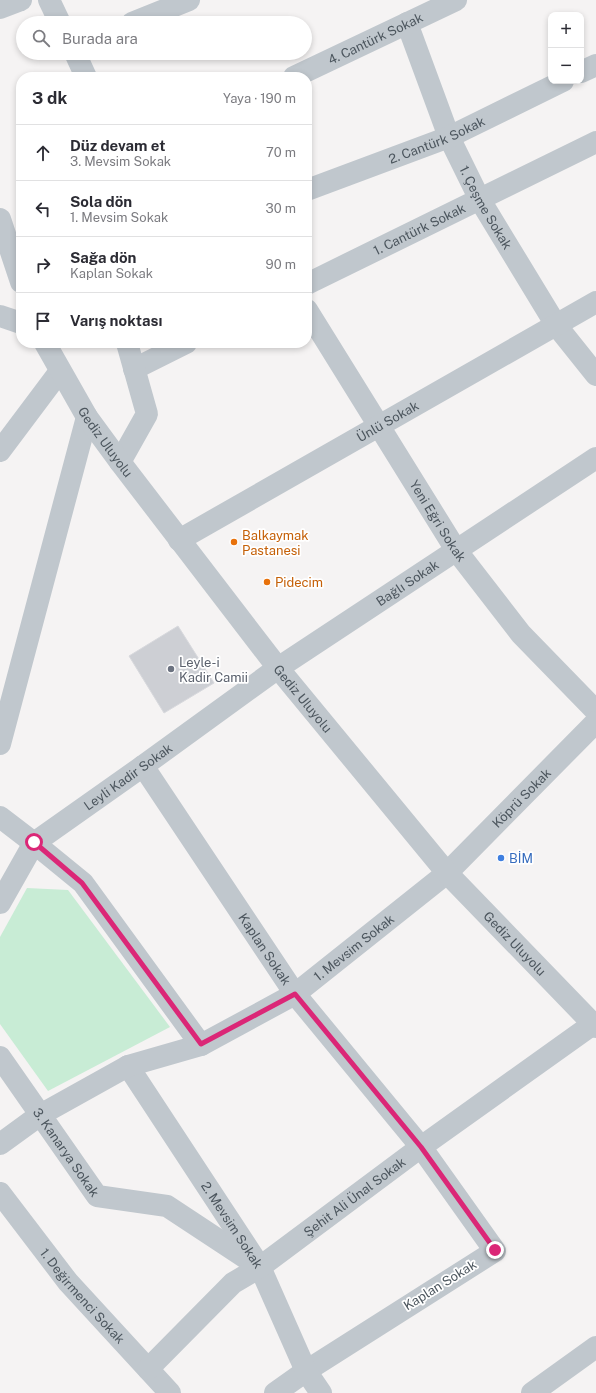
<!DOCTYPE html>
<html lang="tr">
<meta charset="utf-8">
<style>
:root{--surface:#fff;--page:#f2f2f3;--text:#2b2b33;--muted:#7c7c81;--line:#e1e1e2}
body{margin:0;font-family:"Public Sans",sans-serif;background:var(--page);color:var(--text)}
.controls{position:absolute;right:12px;top:12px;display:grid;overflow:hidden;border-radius:8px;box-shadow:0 2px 6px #0003}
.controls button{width:36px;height:36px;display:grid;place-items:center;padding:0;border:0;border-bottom:1px solid var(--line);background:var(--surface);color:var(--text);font:20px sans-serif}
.stop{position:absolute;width:12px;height:12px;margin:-9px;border:3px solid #db2777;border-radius:50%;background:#fff}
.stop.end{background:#db2777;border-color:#fff;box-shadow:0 1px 4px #0008}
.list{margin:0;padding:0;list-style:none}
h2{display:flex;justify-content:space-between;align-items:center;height:52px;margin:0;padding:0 16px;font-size:17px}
h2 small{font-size:13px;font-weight:400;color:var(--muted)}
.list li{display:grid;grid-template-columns:26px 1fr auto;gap:12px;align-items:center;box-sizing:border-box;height:56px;padding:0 16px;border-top:1px solid var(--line)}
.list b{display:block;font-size:15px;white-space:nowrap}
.list p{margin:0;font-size:13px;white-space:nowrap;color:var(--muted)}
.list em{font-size:13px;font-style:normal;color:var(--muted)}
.icon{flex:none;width:22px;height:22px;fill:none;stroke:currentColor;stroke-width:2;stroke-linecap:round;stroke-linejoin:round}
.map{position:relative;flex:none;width:596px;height:1393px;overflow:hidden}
.search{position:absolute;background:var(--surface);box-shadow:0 2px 6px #0003;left:16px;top:16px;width:296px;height:44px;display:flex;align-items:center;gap:10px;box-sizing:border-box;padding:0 14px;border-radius:22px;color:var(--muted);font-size:15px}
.panel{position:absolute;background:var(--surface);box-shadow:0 2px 6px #0003;left:16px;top:72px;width:296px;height:276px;border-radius:16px}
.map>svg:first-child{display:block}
.green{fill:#c8ecd5}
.building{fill:#cdcfd4;stroke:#d8d9dd}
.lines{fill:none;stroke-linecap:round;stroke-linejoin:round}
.minor{stroke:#c0c7cd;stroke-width:22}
.tertiary{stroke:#c0c7cd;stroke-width:22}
.route{stroke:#db2777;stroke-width:5}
.food-dot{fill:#e8710a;stroke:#fff;stroke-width:1.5}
.worship-dot{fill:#6b7280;stroke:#fff;stroke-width:1.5}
.shop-dot{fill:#3f7fe0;stroke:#fff;stroke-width:1.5}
.labels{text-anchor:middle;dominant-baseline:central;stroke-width:3.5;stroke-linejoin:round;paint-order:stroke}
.street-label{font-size:13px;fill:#4c565e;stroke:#fff}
.food-label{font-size:13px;fill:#c56008;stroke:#fff;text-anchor:start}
.worship-label{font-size:13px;fill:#5b616d;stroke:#fff;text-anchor:start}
.shop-label{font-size:13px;fill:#366cbe;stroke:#fff;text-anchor:start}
</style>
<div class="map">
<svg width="596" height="1393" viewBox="0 0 596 1393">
<rect width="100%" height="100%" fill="#f5f3f3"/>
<!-- green -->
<path class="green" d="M 27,888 L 68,890 L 170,1027 L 48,1091 L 0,1024 L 0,937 Z"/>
<!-- building -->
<path class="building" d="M 178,626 L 214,683 L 164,713 L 129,656 Z"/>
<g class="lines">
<!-- minor -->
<g class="minor">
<path d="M 49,0 L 60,23"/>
<path d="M 0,8 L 21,0"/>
<path d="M 132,23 L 189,0"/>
<path id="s1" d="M 407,23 L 449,137 L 480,200 L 556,325 L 596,375"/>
<path d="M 75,53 L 86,77"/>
<path d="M 581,72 L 596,65"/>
<path id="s2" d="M 294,77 L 456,0"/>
<path id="s3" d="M 307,190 L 449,137 L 563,81"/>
<path id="s4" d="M 307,284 L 596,142"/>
<path id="s5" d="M 307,310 L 456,550 L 521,634 L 596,711"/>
<path d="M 0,316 L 21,323"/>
<path d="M 134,369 L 186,343"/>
<path d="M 0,451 L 60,371"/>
<path d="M 120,462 L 147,414 L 127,343"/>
<path id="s6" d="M 179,540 L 596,302"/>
<path d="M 0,744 L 87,417"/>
<path id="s7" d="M 143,766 L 295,994 L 421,1147 L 495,1251 L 306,1371 L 275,1393"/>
<path d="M 0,817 L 34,843 L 83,883 L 201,1045"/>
<path id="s8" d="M 0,903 L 34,843 L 143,766 L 278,668 L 596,458"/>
<path id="s9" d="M 0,1057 L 97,1196 L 167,1206 L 252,1262"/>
<path id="s10" d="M 128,1066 L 260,1267 L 306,1371 L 321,1393"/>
<path id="s11" d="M 0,1144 L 40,1115 L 128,1066 L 201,1045 L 295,994 L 447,873 L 596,722"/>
<path id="s12" d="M 0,1193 L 68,1282 L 170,1393"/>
<path id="s13" d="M 148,1369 L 233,1283 L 260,1267 L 421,1147 L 593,1024"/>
<path d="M 532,1393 L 596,1347"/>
</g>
<!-- tertiary -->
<g class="tertiary">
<path d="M 0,219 L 21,282"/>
<path id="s14" d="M 45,343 L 87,417 L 120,462 L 278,668 L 447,873 L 596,1027"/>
</g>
</g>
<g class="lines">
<!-- route -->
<path class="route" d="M 34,842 L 82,883 L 201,1044 L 295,994 L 421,1147 L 495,1250"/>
</g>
<!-- markers -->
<g class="food-dot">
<circle cx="234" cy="542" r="4"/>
<circle cx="267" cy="582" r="4"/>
</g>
<circle class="worship-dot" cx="171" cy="669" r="4"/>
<circle class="shop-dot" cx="501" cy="858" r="4"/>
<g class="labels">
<!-- street labels -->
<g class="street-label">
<text stroke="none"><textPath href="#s2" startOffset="90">4. Cantürk Sokak</textPath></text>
<text stroke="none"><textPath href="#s3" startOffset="139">2. Cantürk Sokak</textPath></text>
<text stroke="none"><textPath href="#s1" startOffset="201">1. Çeşme Sokak</textPath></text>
<text stroke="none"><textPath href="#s4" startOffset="125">1. Cantürk Sokak</textPath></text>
<text stroke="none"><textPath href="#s6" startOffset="240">Ünlü Sokak</textPath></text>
<text stroke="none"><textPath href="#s14" startOffset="116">Gediz Uluyolu</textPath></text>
<text stroke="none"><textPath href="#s5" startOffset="248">Yeni Eğri Sokak</textPath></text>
<text stroke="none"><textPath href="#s8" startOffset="524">Bağlı Sokak</textPath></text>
<text stroke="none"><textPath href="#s14" startOffset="440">Gediz Uluyolu</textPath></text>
<text stroke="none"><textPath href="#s8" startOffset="184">Leyli Kadir Sokak</textPath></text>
<text stroke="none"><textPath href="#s11" startOffset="633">Köprü Sokak</textPath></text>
<text stroke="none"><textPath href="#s14" startOffset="764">Gediz Uluyolu</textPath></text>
<text stroke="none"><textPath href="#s11" startOffset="408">1. Mevsim Sokak</textPath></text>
<text stroke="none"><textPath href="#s7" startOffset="220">Kaplan Sokak</textPath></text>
<text stroke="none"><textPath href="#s9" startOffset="116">3. Kanarya Sokak</textPath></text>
<text stroke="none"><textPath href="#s13" startOffset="270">Şehit Ali Ünal Sokak</textPath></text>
<text stroke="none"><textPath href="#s10" startOffset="190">2. Mevsim Sokak</textPath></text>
<text transform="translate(440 1285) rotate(-32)">Kaplan Sokak</text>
<text stroke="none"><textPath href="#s12" startOffset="132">1. Değirmenci Sokak</textPath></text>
</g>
<!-- food labels -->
<g class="food-label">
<text x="242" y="535">Balkaymak<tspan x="242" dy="15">Pastanesi</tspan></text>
<text x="275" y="582">Pidecim</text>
</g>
<!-- worship labels -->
<g class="worship-label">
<text x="179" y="662">Leyle-i<tspan x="179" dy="15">Kadir Camii</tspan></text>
</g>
<!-- shop labels -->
<g class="shop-label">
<text x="509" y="858">BİM</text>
</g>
</g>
</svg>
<div class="controls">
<button>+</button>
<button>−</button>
</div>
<div class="stop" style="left:34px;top:842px"></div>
<div class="stop end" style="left:495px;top:1250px"></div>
<div class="search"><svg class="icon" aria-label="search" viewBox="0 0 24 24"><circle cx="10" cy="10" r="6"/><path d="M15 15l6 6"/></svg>Burada ara</div>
<section class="panel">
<h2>3 dk<small>Yaya · 190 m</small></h2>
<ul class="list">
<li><svg class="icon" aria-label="ahead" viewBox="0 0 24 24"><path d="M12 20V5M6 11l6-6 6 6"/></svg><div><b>Düz devam et</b><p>3. Mevsim Sokak</p></div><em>70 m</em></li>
<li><svg class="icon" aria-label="left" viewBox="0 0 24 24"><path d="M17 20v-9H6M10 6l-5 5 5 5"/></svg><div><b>Sola dön</b><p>1. Mevsim Sokak</p></div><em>30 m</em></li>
<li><svg class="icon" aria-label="right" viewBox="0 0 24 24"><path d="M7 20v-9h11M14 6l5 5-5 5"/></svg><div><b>Sağa dön</b><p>Kaplan Sokak</p></div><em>90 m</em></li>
<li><svg class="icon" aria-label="arrive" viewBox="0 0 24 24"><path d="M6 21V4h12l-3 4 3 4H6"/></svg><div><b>Varış noktası</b></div></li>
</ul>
</section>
</div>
